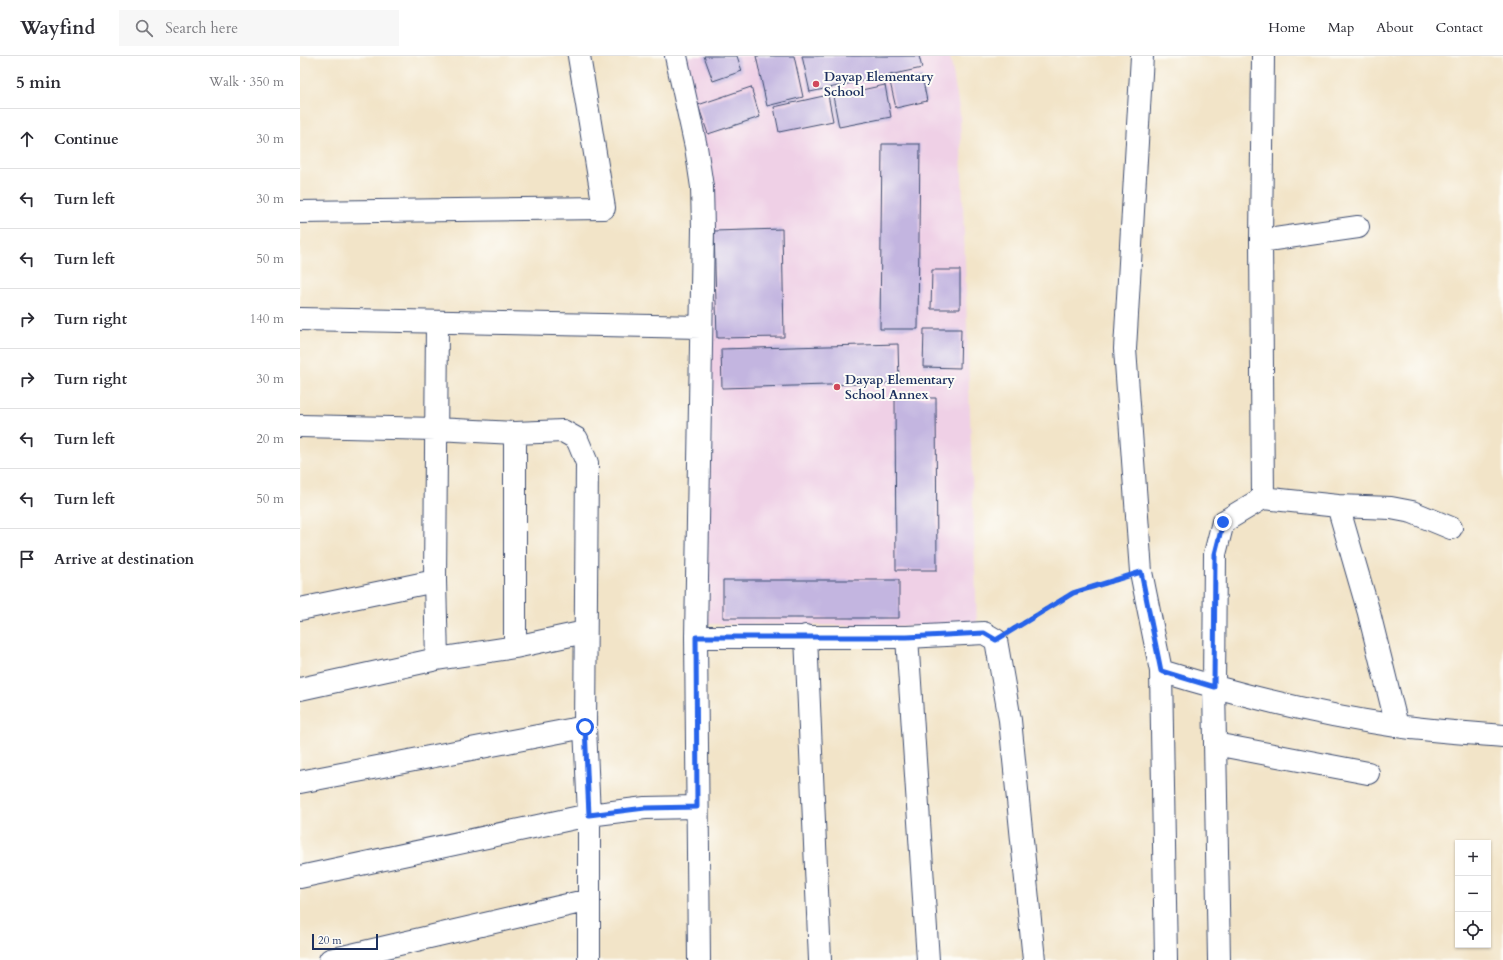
<!DOCTYPE html>
<meta charset="utf-8">
<style>
:root{--surface:#fff;--page:#f7f7f7;--text:#2b2b33;--muted:#7c7c81;--line:#e1e1e2}
body{margin:0;font-family:Cardo,serif;background:var(--page);color:var(--text)}
.controls{position:absolute;right:12px;bottom:12px;display:grid;overflow:hidden;border-radius:0px;box-shadow:0 1px 3px #0004}
.controls button{width:36px;height:36px;display:grid;place-items:center;padding:0;border:0;border-bottom:1px solid var(--line);background:var(--surface);color:var(--text);font:20px sans-serif}
.scale{position:absolute;left:12px;bottom:10px;width:66px;box-sizing:border-box;padding-left:4px;border:2px solid #1b2f5e;border-top:0;font-size:11px;line-height:14px;white-space:nowrap;color:#1b2f5e;-webkit-text-stroke:3px #fdfcf7;paint-order:stroke}
.stop{position:absolute;width:12px;height:12px;margin:-9px;border:3px solid #2563eb;border-radius:50%;background:#fff}
.stop.end{background:#2563eb;border-color:#fff;box-shadow:0 1px 4px #0008}
.list{margin:0;padding:0;list-style:none}
h2{display:flex;justify-content:space-between;align-items:center;height:52px;margin:0;padding:0 16px;font-size:17px}
h2 small{font-size:13px;font-weight:400;color:var(--muted)}
.list li{display:grid;grid-template-columns:26px 1fr auto;gap:12px;align-items:center;box-sizing:border-box;height:60px;padding:0 16px;border-top:1px solid var(--line)}
.list b{display:block;font-size:15px;white-space:nowrap}
.list em{font-size:13px;font-style:normal;color:var(--muted)}
.icon{flex:none;width:22px;height:22px;fill:none;stroke:currentColor;stroke-width:2;stroke-linecap:round;stroke-linejoin:round}
.map{position:relative;flex:none;width:1203px;height:904px;overflow:hidden}
header{display:flex;align-items:center;gap:24px;box-sizing:border-box;height:56px;padding:0 20px;background:var(--surface);border-bottom:1px solid var(--line)}
header strong{font-size:19px}
nav{display:flex;gap:22px;margin-inline-start:auto;font-size:14px}
.search{width:280px;height:36px;background:var(--page);display:flex;align-items:center;gap:10px;box-sizing:border-box;padding:0 14px;border-radius:0px;color:var(--muted);font-size:15px}
main{display:flex}
aside{flex:1;background:var(--surface)}
.map>svg:first-child{display:block}
.built{fill:#efd0e6}
.building{fill:#c3b5e0}
.lines{fill:none;stroke-linecap:round;stroke-linejoin:round}
.minor-casing{stroke:#3b4a6e;stroke-width:24}
.path{stroke:#3b4a6e;stroke-width:2.5;stroke-dasharray:3 3;stroke-linecap:butt}
.minor{stroke:#fff;stroke-width:22}
.route{stroke:#2563eb;stroke-width:5}
.poi-dot{fill:#d1495b;stroke:#fdfcf7;stroke-width:1.5}
.labels{text-anchor:middle;dominant-baseline:central;stroke-width:4;stroke-linejoin:round;paint-order:stroke}
.poi-label{font-size:13px;font-weight:bold;fill:#1b2f5e;stroke:#fdfcf7;text-anchor:start}
</style>
<header>
<strong>Wayfind</strong>
<div class="search"><svg class="icon" aria-label="search" viewBox="0 0 24 24"><circle cx="10" cy="10" r="6"/><path d="M15 15l6 6"/></svg>Search here</div>
<nav><a>Home</a><a>Map</a><a>About</a><a>Contact</a></nav>
</header>
<main>
<aside>
<h2>5 min<small>Walk · 350 m</small></h2>
<ul class="list">
<li><svg class="icon" aria-label="ahead" viewBox="0 0 24 24"><path d="M12 20V5M6 11l6-6 6 6"/></svg><div><b>Continue</b></div><em>30 m</em></li>
<li><svg class="icon" aria-label="left" viewBox="0 0 24 24"><path d="M17 20v-9H6M10 6l-5 5 5 5"/></svg><div><b>Turn left</b></div><em>30 m</em></li>
<li><svg class="icon" aria-label="left" viewBox="0 0 24 24"><path d="M17 20v-9H6M10 6l-5 5 5 5"/></svg><div><b>Turn left</b></div><em>50 m</em></li>
<li><svg class="icon" aria-label="right" viewBox="0 0 24 24"><path d="M7 20v-9h11M14 6l5 5-5 5"/></svg><div><b>Turn right</b></div><em>140 m</em></li>
<li><svg class="icon" aria-label="right" viewBox="0 0 24 24"><path d="M7 20v-9h11M14 6l5 5-5 5"/></svg><div><b>Turn right</b></div><em>30 m</em></li>
<li><svg class="icon" aria-label="left" viewBox="0 0 24 24"><path d="M17 20v-9H6M10 6l-5 5 5 5"/></svg><div><b>Turn left</b></div><em>20 m</em></li>
<li><svg class="icon" aria-label="left" viewBox="0 0 24 24"><path d="M17 20v-9H6M10 6l-5 5 5 5"/></svg><div><b>Turn left</b></div><em>50 m</em></li>
<li><svg class="icon" aria-label="arrive" viewBox="0 0 24 24"><path d="M6 21V4h12l-3 4 3 4H6"/></svg><div><b>Arrive at destination</b></div></li>
</ul>
</aside>
<div class="map">
<svg width="1203" height="904" viewBox="0 0 1203 904">
<rect width="100%" height="100%" fill="#fdfcf7"/>
<filter id="ink" filterUnits="userSpaceOnUse"><feTurbulence type="fractalNoise" baseFrequency=".025" numOctaves="2"/><feDisplacementMap in="SourceGraphic" scale="8" xChannelSelector="R" yChannelSelector="G"/><feConvolveMatrix kernelMatrix="1 2 1 2 8 2 1 2 1" color-interpolation-filters="sRGB"/></filter>
<filter id="wash" filterUnits="userSpaceOnUse"><feTurbulence type="fractalNoise" baseFrequency=".012" numOctaves="4" result="noise"/><feDisplacementMap in="SourceGraphic" scale="16" xChannelSelector="R" yChannelSelector="G"/><feGaussianBlur stdDeviation="0.9" result="paint"/><feColorMatrix in="noise" values="0 0 0 0 0 0 0 0 0 0 0 0 0 0 0 0 0 1.4 0 .05"/><feComposite in="paint" operator="in"/></filter>
<g filter="url(#wash)">
<rect width="100%" height="100%" fill="#f2e4c8"/>
<!-- built -->
<path class="built" d="M 366,0 L 650,0 L 660,57 L 677,571 L 408,568 L 403,94 Z"/>
<g id="blocks">
<!-- building -->
<path class="building" d="M 404,0 L 437,0 L 442,15 L 413,25 Z
M 456,0 L 494,0 L 503,41 L 467,50 Z
M 502,0 L 619,0 L 622,12 L 510,36 Z
M 622,20 L 627,45 L 596,52 L 590,26 Z
M 585,29 L 591,61 L 539,71 L 533,40 Z
M 451,31 L 460,61 L 408,78 L 398,49 Z
M 528,39 L 533,65 L 479,76 L 474,51 Z
M 582,88 L 620,88 L 618,273 L 580,273 Z
M 482,173 L 484,281 L 417,282 L 414,175 Z
M 632,214 L 660,214 L 660,253 L 631,253 Z
M 624,273 L 661,273 L 660,312 L 623,311 Z
M 598,288 L 599,327 L 422,332 L 421,293 Z
M 595,342 L 636,342 L 637,514 L 596,514 Z
M 423,524 L 599,524 L 599,562 L 423,562 Z"/>
</g>
</g>
<g filter="url(#ink)">
<use href="#blocks" fill-opacity="0" stroke="#3b4a6e" stroke-width="1"/>
<g class="lines">
<defs>
<path id="minor" d="M 376,0 L 396,91 L 402,131 L 403,173 L 396,581 L 399,904
M 842,0 L 825,293 L 841,516 L 861,615 L 866,904
M 0,156 L 304,152 L 279,0
M 961,185 L 1058,171
M 0,263 L 401,271
M 0,370 L 136,373 L 215,377 L 263,375 L 277,383 L 287,407 L 285,671 L 289,759 L 289,904
M 963,442 L 1038,450 L 1091,452 L 1112,456 L 1151,472
M 1038,450 L 1069,557 L 1097,670
M 0,553 L 135,525
M 506,580 L 520,904
M 396,581 L 607,581 L 684,577 L 696,584 L 710,664 L 734,904
M 607,581 L 628,904
M 215,591 L 215,377
M 137,603 L 135,525 L 137,266
M 861,615 C 936,638 1019,659 1097,670 C 1132,675 1168,677 1203,680
M 0,633 L 137,603 L 215,591 L 285,576
M 915,688 L 1068,717
M 0,726 L 285,671
M 0,821 L 289,759 L 345,752 L 397,751
M 30,904 L 289,844
M 919,904 L 914,631 L 915,498 L 923,466 L 963,442 L 961,185 L 963,0"/>
</defs>
<!-- minor casing -->
<use href="#minor" class="minor-casing"/>
<!-- path -->
<path class="path" d="M 713,573 L 773,537 L 820,523"/>
<!-- minor -->
<use href="#minor" class="minor"/>
</g>
</g>
<g class="lines" filter="url(#ink)">
<!-- route -->
<path class="route" d="M 285,671 L 289,759 L 345,752 L 397,751 L 396,581 L 607,581 L 684,577 L 696,584 L 773,537 L 841,516 L 861,615 L 914,631 L 915,498 L 923,466"/>
</g>
<!-- markers -->
<g class="poi-dot">
<circle cx="516" cy="28" r="4"/>
<circle cx="537" cy="331" r="4"/>
</g>
<g class="labels">
<!-- poi labels -->
<g class="poi-label">
<text x="524" y="21">Dayap Elementary<tspan x="524" dy="15">School</tspan></text>
<text x="545" y="324">Dayap Elementary<tspan x="545" dy="15">School Annex</tspan></text>
</g>
</g>
</svg>
<div class="controls">
<button>+</button>
<button>−</button>
<button><svg class="icon" aria-label="locate" viewBox="0 0 24 24"><circle cx="12" cy="12" r="6"/><path d="M12 2v4M12 18v4M2 12h4M18 12h4"/></svg></button>
</div>
<div class="scale">20 m</div>
<div class="stop" style="left:285px;top:671px"></div>
<div class="stop end" style="left:923px;top:466px"></div>
</div>
</main>
